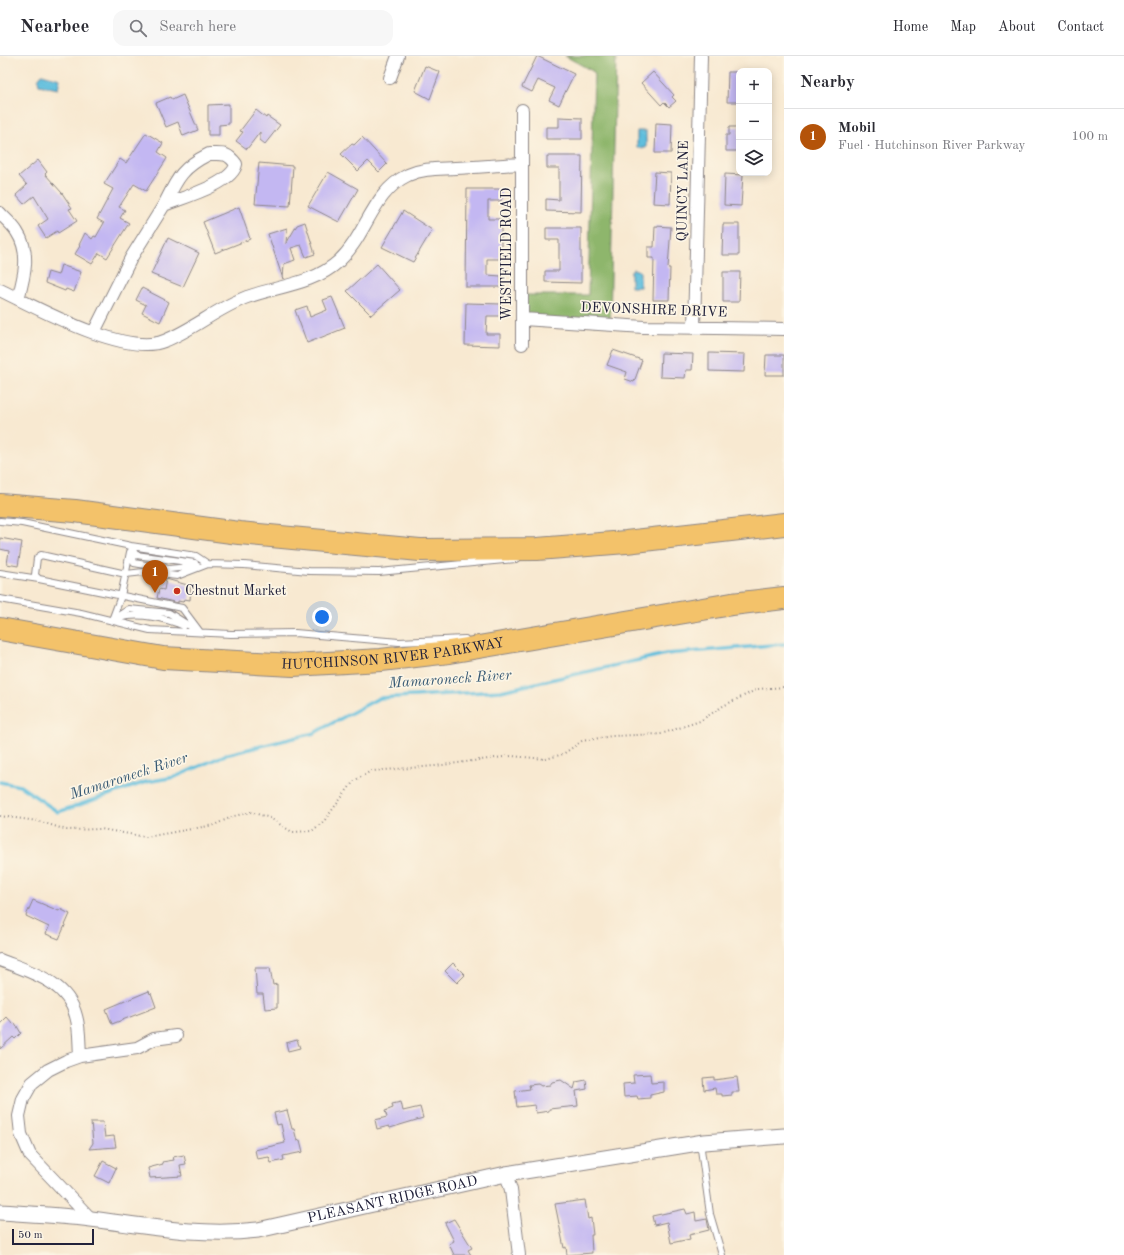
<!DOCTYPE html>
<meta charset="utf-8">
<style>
:root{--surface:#fff;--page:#f7f7f7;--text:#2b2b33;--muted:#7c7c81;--line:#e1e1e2;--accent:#b45309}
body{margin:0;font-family:"Old Standard TT",serif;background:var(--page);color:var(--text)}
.controls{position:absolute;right:12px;top:12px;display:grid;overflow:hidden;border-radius:8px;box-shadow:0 2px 10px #0003}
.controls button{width:36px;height:36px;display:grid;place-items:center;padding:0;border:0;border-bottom:1px solid var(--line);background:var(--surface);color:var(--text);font:20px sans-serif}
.scale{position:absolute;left:12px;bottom:10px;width:82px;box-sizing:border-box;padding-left:4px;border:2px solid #22223b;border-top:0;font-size:11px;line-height:14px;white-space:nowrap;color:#22223b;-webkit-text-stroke:3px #fcf5e5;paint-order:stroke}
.you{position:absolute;left:322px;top:561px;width:14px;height:14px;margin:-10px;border:3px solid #fff;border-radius:50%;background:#1a73e8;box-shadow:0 0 0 6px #1a73e833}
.badge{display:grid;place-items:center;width:26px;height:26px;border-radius:50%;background:var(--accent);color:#fff;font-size:13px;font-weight:700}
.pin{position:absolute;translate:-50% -33px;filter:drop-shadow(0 1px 2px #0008)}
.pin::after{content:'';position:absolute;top:21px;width:14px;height:12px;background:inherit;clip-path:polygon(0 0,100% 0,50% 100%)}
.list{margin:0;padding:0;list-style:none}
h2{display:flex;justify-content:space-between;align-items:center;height:52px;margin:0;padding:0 16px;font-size:17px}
h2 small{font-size:13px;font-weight:400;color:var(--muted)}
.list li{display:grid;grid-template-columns:26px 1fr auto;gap:12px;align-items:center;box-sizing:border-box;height:56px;padding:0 16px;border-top:1px solid var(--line)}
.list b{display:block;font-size:15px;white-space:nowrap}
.list p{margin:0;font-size:13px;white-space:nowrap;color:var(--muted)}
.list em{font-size:13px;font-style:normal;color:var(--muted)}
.icon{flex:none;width:22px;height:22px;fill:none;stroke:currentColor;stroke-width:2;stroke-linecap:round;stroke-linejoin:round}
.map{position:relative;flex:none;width:784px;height:1199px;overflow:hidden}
header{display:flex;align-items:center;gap:24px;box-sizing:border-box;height:56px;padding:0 20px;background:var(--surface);border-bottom:1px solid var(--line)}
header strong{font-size:19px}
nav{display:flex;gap:22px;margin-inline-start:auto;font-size:14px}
.search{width:280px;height:36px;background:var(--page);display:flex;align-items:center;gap:10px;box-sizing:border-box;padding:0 14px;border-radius:12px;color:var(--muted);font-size:15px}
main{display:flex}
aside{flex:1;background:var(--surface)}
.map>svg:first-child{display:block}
.forest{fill:#8eb66c;stroke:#586c54}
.water{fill:#5fbedd;stroke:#40708c}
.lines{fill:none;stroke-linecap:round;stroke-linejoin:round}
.stream{stroke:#5fbedd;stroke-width:3.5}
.building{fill:#c3b7f2}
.service-casing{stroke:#8d8686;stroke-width:8}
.minor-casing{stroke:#8d8686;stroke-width:14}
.tertiary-casing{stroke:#8d8686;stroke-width:17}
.motorway-casing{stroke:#8d8686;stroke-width:24}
.path{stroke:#8d8686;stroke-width:2;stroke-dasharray:1 3;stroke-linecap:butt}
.service{stroke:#fff;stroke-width:6}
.minor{stroke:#fff;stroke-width:12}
.tertiary{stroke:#fff;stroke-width:15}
.motorway{stroke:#f3c26a;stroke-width:22}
.poi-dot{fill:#c8321e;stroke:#fcf5e5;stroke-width:1.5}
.labels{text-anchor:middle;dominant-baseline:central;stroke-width:3.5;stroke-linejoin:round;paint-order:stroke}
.street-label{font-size:14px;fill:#22223b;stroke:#fcf5e5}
.poi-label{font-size:14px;fill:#22223b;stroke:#fcf5e5;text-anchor:start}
.water-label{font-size:15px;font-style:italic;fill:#375974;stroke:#fcf5e5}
</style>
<header>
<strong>Nearbee</strong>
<div class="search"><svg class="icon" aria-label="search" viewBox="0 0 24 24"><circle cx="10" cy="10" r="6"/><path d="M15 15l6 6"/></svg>Search here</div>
<nav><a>Home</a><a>Map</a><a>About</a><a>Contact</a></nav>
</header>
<main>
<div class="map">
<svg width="784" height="1199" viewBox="0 0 784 1199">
<rect width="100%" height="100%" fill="#fcf5e5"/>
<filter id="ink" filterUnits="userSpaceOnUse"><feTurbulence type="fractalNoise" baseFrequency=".025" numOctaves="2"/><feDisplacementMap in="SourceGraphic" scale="8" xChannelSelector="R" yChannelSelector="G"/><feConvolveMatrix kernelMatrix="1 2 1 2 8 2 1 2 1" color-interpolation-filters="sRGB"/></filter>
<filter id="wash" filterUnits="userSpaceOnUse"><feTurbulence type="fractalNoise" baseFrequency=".012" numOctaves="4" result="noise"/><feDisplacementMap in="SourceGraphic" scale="16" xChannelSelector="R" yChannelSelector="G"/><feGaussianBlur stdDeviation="0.9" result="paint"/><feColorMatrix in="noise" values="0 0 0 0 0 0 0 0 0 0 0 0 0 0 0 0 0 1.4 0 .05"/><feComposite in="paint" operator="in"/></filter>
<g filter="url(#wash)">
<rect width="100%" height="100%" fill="#f8e9d1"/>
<!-- forest -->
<path class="forest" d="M 565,0 L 616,0 L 610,269 L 523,263 L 523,239 L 588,239 L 594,16 Z"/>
<!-- water -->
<path class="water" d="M 42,18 L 60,23 L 58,33 L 39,29 L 38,23 Z
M 637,75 L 646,75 L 646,92 L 637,92 Z
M 633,213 L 640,215 L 640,231 L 631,231 L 631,215 Z"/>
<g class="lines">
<!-- stream -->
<path class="stream" d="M 0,726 L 20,730 L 58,756 L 146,726 L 175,721 L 225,699 L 314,677 L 379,642 L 501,635 L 666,598 L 784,588"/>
</g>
<g id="blocks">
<!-- building -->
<path class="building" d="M 537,0 L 574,18 L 559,49 L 549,44 L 555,32 L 538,24 L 532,36 L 522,31 Z
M 425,10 L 440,16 L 430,43 L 415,35 Z
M 653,16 L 674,39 L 672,41 L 676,45 L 669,51 L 664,46 L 661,49 L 641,27 Z
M 728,16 L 739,16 L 739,46 L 727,46 Z
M 183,39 L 198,74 L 183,80 L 178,66 L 166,71 L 156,47 L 170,41 L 172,44 Z
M 229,48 L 229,68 L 219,69 L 219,79 L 208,79 L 208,49 Z
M 256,54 L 266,62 L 267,60 L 280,69 L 265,88 L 260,84 L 260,76 L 247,93 L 236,85 L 243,76 L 240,75 Z
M 559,61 L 582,62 L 582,83 L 546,83 L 546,71 L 559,71 Z
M 656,67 L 672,68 L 671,97 L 655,97 Z
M 729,71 L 739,71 L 739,95 L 726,95 L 726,79 L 729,79 Z
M 146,77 L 163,87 L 158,96 L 167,102 L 166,104 L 146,135 L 134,128 L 119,151 L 125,154 L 120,162 L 129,167 L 107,202 L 99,197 L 92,208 L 75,198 L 80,190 L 79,189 L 85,177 L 92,183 L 94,180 L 96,181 L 104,167 L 97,163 L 113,133 L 104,128 L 120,103 L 126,107 Z
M 362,81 L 387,108 L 379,116 L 368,105 L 358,115 L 341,98 L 352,88 L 354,89 Z
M 547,100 L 582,100 L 581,156 L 546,155 L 546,143 L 559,144 L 559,112 L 547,112 Z
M 38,104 L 47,116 L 45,118 L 62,137 L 72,152 L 69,153 L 77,165 L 58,177 L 57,175 L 46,182 L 38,170 L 48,163 L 34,140 L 24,148 L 16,139 L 27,129 L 19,120 Z
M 259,107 L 293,110 L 290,150 L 255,148 Z
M 328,116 L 358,133 L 339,166 L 308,150 Z
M 655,116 L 671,117 L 670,148 L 653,147 Z
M 725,118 L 743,119 L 741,150 L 724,149 Z
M 467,133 L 501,133 L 501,145 L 488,145 L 488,163 L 501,163 L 501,203 L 487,203 L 487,219 L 501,220 L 501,231 L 466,231 Z
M 239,151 L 250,183 L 215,197 L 203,166 Z
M 403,155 L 432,174 L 413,206 L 382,191 Z
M 305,166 L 315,198 L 306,201 L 301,189 L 291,192 L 295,204 L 284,208 L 283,223 L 268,178 L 287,172 L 286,188 L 297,169 Z
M 723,168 L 739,168 L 739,199 L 722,199 Z
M 655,170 L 671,171 L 668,212 L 670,212 L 669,244 L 653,244 L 654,202 L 648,202 L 648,191 L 654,191 Z
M 546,172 L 581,172 L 581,227 L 545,226 L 545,215 L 559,215 L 559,184 L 546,184 Z
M 168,182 L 199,197 L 183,231 L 151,218 Z
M 377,208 L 400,234 L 371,259 L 347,235 Z
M 61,209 L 81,216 L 74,236 L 66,233 L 65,235 L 45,227 L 48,216 L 58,219 Z
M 723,216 L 740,216 L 739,246 L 723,246 Z
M 142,232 L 169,246 L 160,266 L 142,257 L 146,249 L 136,244 Z
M 332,241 L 345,272 L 307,287 L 295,254 L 307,250 L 310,261 L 327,254 L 323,244 Z
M 466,247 L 501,248 L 501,260 L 487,260 L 486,278 L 500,278 L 500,290 L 465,289 Z
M 613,294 L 642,304 L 634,326 L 625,323 L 627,316 L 607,309 Z
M 661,297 L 693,298 L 692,314 L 686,314 L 685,322 L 660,321 Z
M 709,297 L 745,298 L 744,316 L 709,315 Z
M 766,299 L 784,299 L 784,319 L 765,319 Z
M 0,482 L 22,486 L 18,510 L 7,508 L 9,495 L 0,493 Z
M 166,523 L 191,530 L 190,544 L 184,543 L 183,546 L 178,545 L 178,547 L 157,542 L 159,533 L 164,534 Z
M 33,844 L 59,855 L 60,853 L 70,858 L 59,883 L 46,878 L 49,871 L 26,860 Z
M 453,907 L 465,919 L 457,927 L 445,915 Z
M 255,912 L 270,912 L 273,929 L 277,928 L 277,952 L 265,953 L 263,938 L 257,938 Z
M 149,935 L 150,938 L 151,937 L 156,951 L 112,968 L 106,953 Z
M 7,961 L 13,968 L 15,967 L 21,977 L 15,983 L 13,981 L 0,993 L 0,968 Z
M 297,984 L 300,992 L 288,995 L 286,987 Z
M 650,1018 L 651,1027 L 664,1026 L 664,1036 L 650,1039 L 650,1042 L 638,1043 L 637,1040 L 624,1041 L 623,1028 L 634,1027 L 633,1019 Z
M 714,1021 L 714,1024 L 737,1021 L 739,1036 L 732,1036 L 732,1039 L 722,1040 L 722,1038 L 716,1038 L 715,1032 L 704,1034 L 703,1022 Z
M 561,1024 L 574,1033 L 576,1026 L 586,1024 L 587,1033 L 576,1035 L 578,1050 L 549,1053 L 549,1055 L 536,1057 L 535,1049 L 517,1051 L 515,1035 L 530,1033 L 529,1029 L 538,1028 L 541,1030 L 550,1029 L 552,1026 Z
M 401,1046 L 403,1055 L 420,1051 L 423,1062 L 390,1072 L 389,1070 L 377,1073 L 375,1064 L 387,1061 L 385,1055 L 393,1052 L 392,1048 Z
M 287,1054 L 292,1073 L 294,1073 L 297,1085 L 300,1084 L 303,1096 L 283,1100 L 284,1104 L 271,1107 L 269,1101 L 257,1103 L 255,1094 L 285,1087 L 281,1068 L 277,1069 L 274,1057 Z
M 91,1066 L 103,1066 L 105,1081 L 114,1080 L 116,1091 L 89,1093 L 93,1087 Z
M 184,1099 L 186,1108 L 180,1109 L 182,1120 L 150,1122 L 148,1112 L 163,1108 L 162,1106 L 174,1104 L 173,1101 Z
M 103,1105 L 116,1112 L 109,1127 L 95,1120 Z
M 585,1144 L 588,1163 L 591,1162 L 593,1179 L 591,1179 L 592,1197 L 567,1199 L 566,1191 L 564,1192 L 555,1148 Z
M 685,1153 L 687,1158 L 695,1156 L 696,1165 L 707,1163 L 709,1174 L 689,1179 L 690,1183 L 671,1187 L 667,1166 L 654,1169 L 652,1160 Z
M 454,1163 L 472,1192 L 468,1194 L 471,1199 L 454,1199 L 449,1188 L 454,1185 L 445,1167 Z"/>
</g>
</g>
<g filter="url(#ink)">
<use href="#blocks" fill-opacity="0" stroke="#8d8686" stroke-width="1"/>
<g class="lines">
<defs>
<path id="service" d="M 0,465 L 22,467 L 131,490 L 196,500 L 208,508 L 244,509 L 309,515 L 379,516 L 516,503
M 131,490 L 134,507 L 169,513 L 198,510
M 132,493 L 136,499 L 195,507
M 0,517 L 39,523
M 0,543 L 81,557 L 150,574 L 231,578 L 295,577 L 399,586 L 465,583
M 119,562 C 138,556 166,562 184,570
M 112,564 L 129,553 L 169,557 L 196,574
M 112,564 L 121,540 L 130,496
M 200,576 L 182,552 L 39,523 L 35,519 L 37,502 L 41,499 L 126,518 L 144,516 L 177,520 L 208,508
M 700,1086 L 710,1158 L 722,1199"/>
<path id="minor" d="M 390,22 L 398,0
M 522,54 L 522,288
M 209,98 C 223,98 227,96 236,108 C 233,128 181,142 164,149 C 177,123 181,112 209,98 Z
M 0,157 C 5,163 13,169 17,176 C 31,197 24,221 18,243
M 0,234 C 37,252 126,301 164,285 C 193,274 217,252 247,241 C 278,230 314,228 339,205 C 367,179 372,136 408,119 C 424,112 438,113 455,112 C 477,111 500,109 522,108
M 523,263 L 644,271 L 784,273
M 694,272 L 701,0
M 94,276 L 131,202 L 164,149
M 0,904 C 30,916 67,925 76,960 C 80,973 79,987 80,1000
M 506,1118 L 511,1134 L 519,1199
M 90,1162 L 30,1099 L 21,1078 L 19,1060 L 23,1043 L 32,1027 L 48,1014 L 66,1005 L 80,1000 L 137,992 L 154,983 L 176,980"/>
<g id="tertiary">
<path id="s1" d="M 0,1156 C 30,1158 61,1159 91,1163 C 147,1170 201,1181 258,1174 L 506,1118 L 704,1086 L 784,1080"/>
</g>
<g id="motorway">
<path d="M 0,449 L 75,455 L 239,477 L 420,494 L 537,493 L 626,486 L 784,468"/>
<path id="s2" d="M 0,573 L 163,602 L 293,609 L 381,604 L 449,596 L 732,548 L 784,542"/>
</g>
</defs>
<!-- service casing -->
<use href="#service" class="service-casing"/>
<!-- minor casing -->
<use href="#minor" class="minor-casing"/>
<!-- tertiary casing -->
<use href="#tertiary" class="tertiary-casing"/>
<!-- motorway casing -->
<use href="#motorway" class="motorway-casing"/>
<!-- path -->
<path class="path" d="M 0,760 L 38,765 L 67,774 L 101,773 L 146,781 L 214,769 L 234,760 L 251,756 L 270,762 L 292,776 L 312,775 L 324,765 L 354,725 L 371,715 L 435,710 L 511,700 L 546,703 L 563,698 L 582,685 L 612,680 L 661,678 L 700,665 L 723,650 L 758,633 L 784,631"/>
<!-- service -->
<use href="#service" class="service"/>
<!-- minor -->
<use href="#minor" class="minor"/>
<!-- tertiary -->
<use href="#tertiary" class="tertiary"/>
<!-- motorway -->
<use href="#motorway" class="motorway"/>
</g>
</g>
<!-- markers -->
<circle class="poi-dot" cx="177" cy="535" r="4"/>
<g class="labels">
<!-- street labels -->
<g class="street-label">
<text transform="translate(683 135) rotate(-89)">QUINCY LANE</text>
<text transform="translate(507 198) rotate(-90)">WESTFIELD ROAD</text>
<text transform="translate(654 254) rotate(2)">DEVONSHIRE DRIVE</text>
<text stroke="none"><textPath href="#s2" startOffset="396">HUTCHINSON RIVER PARKWAY</textPath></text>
<text stroke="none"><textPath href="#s1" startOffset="397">PLEASANT RIDGE ROAD</textPath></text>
</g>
<!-- poi labels -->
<g class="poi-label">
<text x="185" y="535">Chestnut Market</text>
</g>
<!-- water labels -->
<g class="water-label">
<text transform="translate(450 624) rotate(-4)">Mamaroneck River</text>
<text transform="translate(129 721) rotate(-18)">Mamaroneck River</text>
</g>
</g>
</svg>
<div class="controls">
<button>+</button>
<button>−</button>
<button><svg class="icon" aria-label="layers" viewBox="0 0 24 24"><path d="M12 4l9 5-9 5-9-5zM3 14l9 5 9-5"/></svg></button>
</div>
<div class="scale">50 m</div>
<div class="you"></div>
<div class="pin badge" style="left:155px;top:537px">1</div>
</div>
<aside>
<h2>Nearby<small></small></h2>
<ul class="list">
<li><span class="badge">1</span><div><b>Mobil</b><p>Fuel · Hutchinson River Parkway</p></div><em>100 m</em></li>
</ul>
</aside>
</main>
